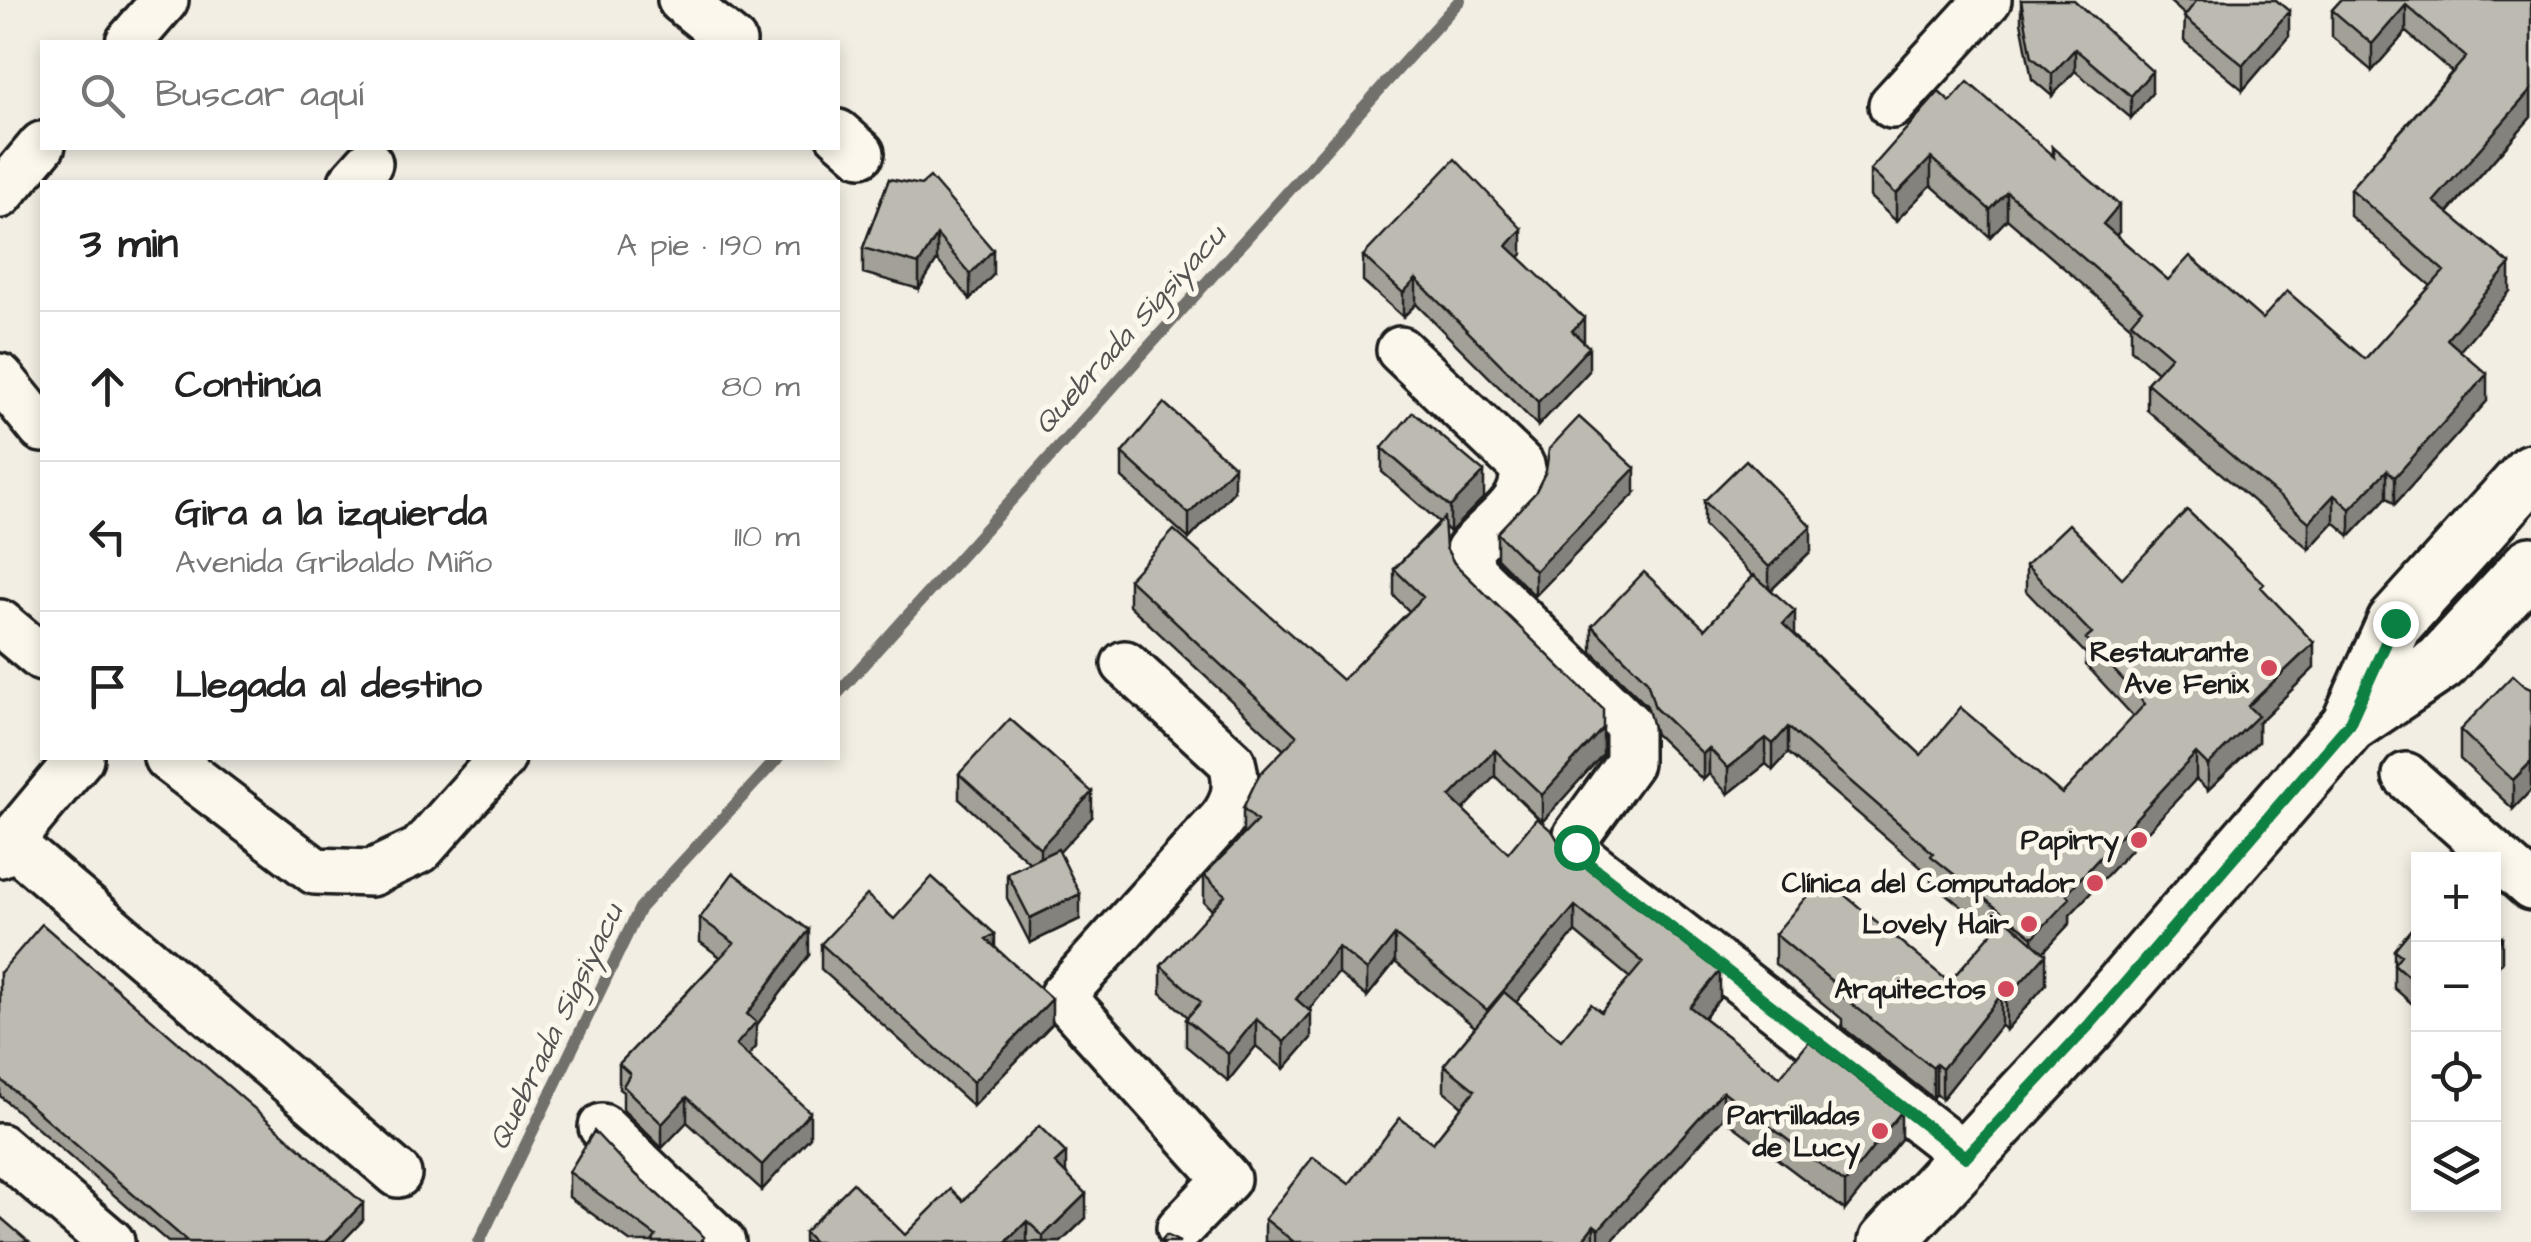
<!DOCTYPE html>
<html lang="es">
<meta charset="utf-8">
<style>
:root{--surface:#fff;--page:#f2f2f2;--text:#222;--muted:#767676;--line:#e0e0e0}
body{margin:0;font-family:"Architects Daughter",sans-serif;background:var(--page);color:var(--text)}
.controls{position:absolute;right:30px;bottom:30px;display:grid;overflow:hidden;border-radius:0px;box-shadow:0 5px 15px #0003}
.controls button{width:90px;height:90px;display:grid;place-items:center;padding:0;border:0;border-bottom:2px solid var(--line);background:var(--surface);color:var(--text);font:50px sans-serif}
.stop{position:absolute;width:30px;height:30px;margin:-22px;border:8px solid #0b8043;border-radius:50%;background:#fff}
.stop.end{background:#0b8043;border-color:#fff;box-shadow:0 2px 10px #0008}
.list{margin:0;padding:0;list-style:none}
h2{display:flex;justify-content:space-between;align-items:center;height:130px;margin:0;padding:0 40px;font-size:42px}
h2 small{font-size:32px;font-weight:400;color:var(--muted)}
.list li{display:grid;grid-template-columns:65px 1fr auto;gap:30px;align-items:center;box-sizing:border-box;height:150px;padding:0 40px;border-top:2px solid var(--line)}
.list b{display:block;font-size:38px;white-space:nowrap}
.list p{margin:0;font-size:32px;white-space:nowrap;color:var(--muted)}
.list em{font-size:32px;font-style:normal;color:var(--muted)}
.icon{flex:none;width:55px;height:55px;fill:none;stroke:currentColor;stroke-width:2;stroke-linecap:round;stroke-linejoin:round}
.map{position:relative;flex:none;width:2531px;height:1242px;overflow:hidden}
.search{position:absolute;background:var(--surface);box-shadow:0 5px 15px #0003;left:40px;top:40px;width:800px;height:110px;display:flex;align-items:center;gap:25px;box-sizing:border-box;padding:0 35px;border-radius:0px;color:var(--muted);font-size:38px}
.panel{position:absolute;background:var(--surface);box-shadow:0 5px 15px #0003;left:40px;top:180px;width:800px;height:580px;border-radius:0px}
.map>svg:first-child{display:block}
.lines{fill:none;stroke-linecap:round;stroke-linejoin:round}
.stream{stroke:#716f6b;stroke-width:12}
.street-casing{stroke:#1c1c1c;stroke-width:52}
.secondary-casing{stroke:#1c1c1c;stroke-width:62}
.street{stroke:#fbf7ec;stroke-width:45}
.secondary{stroke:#fbf7ec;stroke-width:55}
.wall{fill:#a3a098;stroke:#1c1c1c;stroke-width:2.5;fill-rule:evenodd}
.shaded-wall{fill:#84827c;stroke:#1c1c1c;stroke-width:2.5}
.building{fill:#bdbab1;stroke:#1c1c1c;stroke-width:2.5}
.route{stroke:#0b8043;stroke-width:12}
.poi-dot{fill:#d1495b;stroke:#fbf7ec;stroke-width:4}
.labels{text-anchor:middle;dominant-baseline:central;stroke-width:10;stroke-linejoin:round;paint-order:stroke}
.poi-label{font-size:28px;font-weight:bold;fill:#1c1c1c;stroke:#fbf7ec;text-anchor:end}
.water-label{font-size:30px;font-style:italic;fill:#545351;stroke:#fbf7ec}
</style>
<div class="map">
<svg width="2531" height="1242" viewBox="0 0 2531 1242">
<rect width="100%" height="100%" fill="#f2eee4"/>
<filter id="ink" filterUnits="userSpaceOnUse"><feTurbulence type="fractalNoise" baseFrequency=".01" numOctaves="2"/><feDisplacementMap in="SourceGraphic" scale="20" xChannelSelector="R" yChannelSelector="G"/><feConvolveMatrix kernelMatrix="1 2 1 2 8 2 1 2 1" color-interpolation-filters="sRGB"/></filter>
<g filter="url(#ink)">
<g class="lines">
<!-- stream -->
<path class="stream" d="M 838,693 L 1460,0
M 479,1242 L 640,908 L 778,758"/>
<defs>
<path id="street" d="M 681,0 L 733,42
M 129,42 L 165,0
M 1892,105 L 1988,0
M 838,133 L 861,153
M 352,182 L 369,163
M 0,195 L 42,145
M 1400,350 L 1521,465 C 1533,503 1488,523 1469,550 L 1472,571 L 1629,725 L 1629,763 L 1577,835 L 1579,855 L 1966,1157
M 0,377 L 42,429
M 0,623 L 42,658
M 1125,664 L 1232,762 C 1238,785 1236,801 1222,819 L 1062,996 L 1227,1179 L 1180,1228
M 167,758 L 315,871 L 371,873 L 420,850 L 502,758
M 2406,776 L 2531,887
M 10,842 L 398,1174
M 0,854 L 80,758
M 602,1127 L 722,1242
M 0,1147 L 111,1242"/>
<path id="secondary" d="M 2349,725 L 2395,623 L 2531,472
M 1887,1242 L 2090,1024 L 2349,725 L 2441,663 L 2531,565"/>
</defs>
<!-- street casing -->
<use href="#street" class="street-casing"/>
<!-- secondary casing -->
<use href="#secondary" class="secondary-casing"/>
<!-- street -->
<use href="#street" class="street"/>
<!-- secondary -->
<use href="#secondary" class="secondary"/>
</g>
<!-- wall -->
<path class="wall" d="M 2021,0 L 2152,93 L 2131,118 L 2075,71 L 2052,96 L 2032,79 L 2021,22 Z
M 2168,0 L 2276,0 L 2289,36 L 2243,90 L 2184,41 L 2185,15 Z
M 2341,0 L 2531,0 L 2531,117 L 2448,213 L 2510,291 L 2460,350 L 2487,401 L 2395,504 L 2387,497 L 2350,536 L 2334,522 L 2309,549 L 2147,410 L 2147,383 L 2157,372 L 2131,349 L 2131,326 L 2007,219 L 1990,237 L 1931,185 L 1896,221 L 1870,197 L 1870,170 L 1950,102 L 2052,155 L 2052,147 L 2119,232 L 2116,235 L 2168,280 L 2262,319 L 2365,359 L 2431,286 L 2350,216 L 2350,189 L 2452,72 L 2406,32 L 2372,71 L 2332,37 L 2332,10 Z
M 889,179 L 993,275 L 970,299 L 937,260 L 919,289 L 863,273 L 863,248 Z
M 1522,254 L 1519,257 L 1584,342 L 1589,371 L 1538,426 L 1416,304 L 1403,317 L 1363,281 L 1363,256 Z
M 1382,448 L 1484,497 L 1450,532 L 1444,526 L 1446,548 L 1454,563 L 1603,754 L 1542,822 L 1495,776 L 1463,810 L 1508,853 L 1563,849 L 1720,998 L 1704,1018 L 1780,1077 L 1901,1139 L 1845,1210 L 1723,1118 L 1611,1242 L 1265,1242 L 1265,1219 L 1349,1184 L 1433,1143 L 1462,1106 L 1444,1091 L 1444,1065 L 1475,1027 L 1395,962 L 1367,997 L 1338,973 L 1309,1010 L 1311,1038 L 1284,1069 L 1256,1046 L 1228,1081 L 1186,1046 L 1186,1019 L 1188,1017 L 1161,993 L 1161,966 L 1212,910 L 1204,902 L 1204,875 L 1243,835 L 1243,808 L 1284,750 L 1129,605 L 1129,579 L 1342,680 L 1409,611 L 1394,596 L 1394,569 L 1439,522 L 1382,472 ZM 1575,932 L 1630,978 L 1601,1012 L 1561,1040 L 1516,1002 Z
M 1122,453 L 1234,491 L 1189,539 L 1122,478 Z
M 1635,493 L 1535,596 L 1497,558 L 1497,533 Z
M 1704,501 L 1811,551 L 1771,590 L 1795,635 L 1921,755 L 2062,794 L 2134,717 L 2086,665 L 2086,654 L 2026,591 L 2026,565 L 2122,578 L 2264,591 L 2314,668 L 2258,723 L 2258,742 L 2208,790 L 2196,779 L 2070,915 L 2070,923 L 2043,952 L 2046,984 L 2006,1030 L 2001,1025 L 1942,1099 L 1936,1094 L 1933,1098 L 1842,1027 L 1842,1019 L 1775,964 L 1775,934 L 1949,982 L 1993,932 L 1931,882 L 1931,876 L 1788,753 L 1773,770 L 1766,764 L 1728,794 L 1709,774 L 1703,780 L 1655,734 L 1647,706 L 1592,652 L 1592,626 L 1705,629 L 1753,576 L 1704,526 Z
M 2531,689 L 2531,790 L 2513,809 L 2460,759 L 2460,730 Z
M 959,774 L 1092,817 L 1059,852 L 1080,919 L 1030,943 L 1007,898 L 1007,873 L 1030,863 L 959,799 Z
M 700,918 L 809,955 L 756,1026 L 756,1047 L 748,1056 L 810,1137 L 762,1190 L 687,1122 L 662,1148 L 623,1110 L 623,1092 L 619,1089 L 619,1064 L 720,957 L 700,942 Z
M 894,919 L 995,947 L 1052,1024 L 973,1106 L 821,969 L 821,944 Z
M 2418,921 L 2418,1009 L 2394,988 L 2394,950 Z
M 0,973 L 363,1220 L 342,1242 L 168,1242 L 0,1096 Z
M 629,1168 L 704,1242 L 631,1242 L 569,1197 L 569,1172 Z
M 1066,1173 L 1086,1218 L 1061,1242 L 804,1242 L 804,1232 L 905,1235 L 963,1201 Z"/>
<!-- shaded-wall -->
<path class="shaded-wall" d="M 2406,5 L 2406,32 L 2372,71 L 2372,44 Z
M 2289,11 L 2289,36 L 2243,90 L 2243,65 Z
M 2075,49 L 2075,71 L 2052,96 L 2052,74 Z
M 2152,71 L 2152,93 L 2131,118 L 2131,96 Z
M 2531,90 L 2531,117 L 2434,228 L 2434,201 Z
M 1931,158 L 1931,185 L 1896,221 L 1896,194 Z
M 2007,192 L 2007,219 L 1990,237 L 1990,210 Z
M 2119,205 L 2119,232 L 2103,250 L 2103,224 Z
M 1522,229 L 1522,254 L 1507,270 L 1507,246 Z
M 937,235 L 937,260 L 919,289 L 919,264 Z
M 993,250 L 993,275 L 970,299 L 970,274 Z
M 2510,264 L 2510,291 L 2447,366 L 2447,339 Z
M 1416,279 L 1416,304 L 1403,317 L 1403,293 Z
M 1584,318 L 1584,343 L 1572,331 Z
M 1589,347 L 1589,371 L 1538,426 L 1538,402 Z
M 2487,374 L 2487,401 L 2395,504 L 2395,477 Z
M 1234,466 L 1234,491 L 1189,539 L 1189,514 Z
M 1635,468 L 1635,493 L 1535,596 L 1535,571 Z
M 2387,470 L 2387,497 L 2350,536 L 2350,509 Z
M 1484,472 L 1484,497 L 1450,532 L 1450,507 Z
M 2334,495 L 2334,522 L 2309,549 L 2309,522 Z
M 1811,526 L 1811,551 L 1769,592 L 1769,567 Z
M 1795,611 L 1795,637 L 1783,624 Z
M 2314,643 L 2314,668 L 2258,723 L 2258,742 L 2208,790 L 2208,765 L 2248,706 Z
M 1788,727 L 1788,753 L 1773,770 L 1773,744 Z
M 1603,728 L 1603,754 L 1542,822 L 1542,795 Z
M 1766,738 L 1766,764 L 1728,794 L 1728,768 Z
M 1709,748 L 1709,774 L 1703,780 L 1703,754 Z
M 1495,750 L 1495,776 L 1450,824 L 1450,797 Z
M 2196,753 L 2196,779 L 2070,915 L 2070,923 L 2033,963 L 2033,937 L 2066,894 Z
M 2531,762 L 2531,790 L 2513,809 L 2513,780 Z
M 1092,792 L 1092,817 L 1040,873 L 1040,848 Z
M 1080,894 L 1080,919 L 1030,943 L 1030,918 Z
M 1575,906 L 1575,932 L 1487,1037 L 1487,1010 Z
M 809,930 L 809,955 L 756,1026 L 756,1047 L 736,1070 L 736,1045 L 747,1014 Z
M 995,934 L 995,959 L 986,939 Z
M 1395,935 L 1395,962 L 1367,997 L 1367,970 Z
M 2502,937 L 2502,962 L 2494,972 L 2494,947 Z
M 1338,947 L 1338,973 L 1296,1026 L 1296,999 Z
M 2046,954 L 2046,984 L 2006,1030 L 2006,999 Z
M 1720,971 L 1720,998 L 1690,1034 L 1690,1007 Z
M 2001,995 L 2001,1025 L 1942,1099 L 1942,1069 Z
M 1052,999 L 1052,1024 L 973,1106 L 973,1082 Z
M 1311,1012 L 1311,1038 L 1284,1069 L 1284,1042 Z
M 1256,1019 L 1256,1046 L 1228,1081 L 1228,1054 Z
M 1936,1064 L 1936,1094 L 1933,1098 L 1933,1068 Z
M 1723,1091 L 1723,1118 L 1611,1242 L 1599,1242 L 1599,1229 Z
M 687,1097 L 687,1122 L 662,1148 L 662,1124 Z
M 810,1112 L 810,1137 L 762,1190 L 762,1165 Z
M 1901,1112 L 1901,1139 L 1845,1210 L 1845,1183 Z
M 1066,1153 L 1066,1177 L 1055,1163 Z
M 1086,1194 L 1086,1218 L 1061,1242 L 1043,1242 L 1043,1236 Z
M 363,1203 L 363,1220 L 342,1242 L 326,1242 Z
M 1027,1221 L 1027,1242 L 1006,1242 Z
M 1594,1225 L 1594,1242 L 1581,1242 Z"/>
<!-- building -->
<path class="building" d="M 2021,0 L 2074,0 L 2152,71 L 2131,96 L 2075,49 L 2052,74 L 2032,57 Z
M 2197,0 L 2276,0 L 2289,11 L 2243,65 L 2184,17 Z
M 2341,0 L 2531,0 L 2531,90 L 2434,201 L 2510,264 L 2447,339 L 2487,374 L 2395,477 L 2387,470 L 2350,509 L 2334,495 L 2309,522 L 2147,383 L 2171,356 L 2131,322 L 2142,309 L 2007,192 L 1990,210 L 1931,158 L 1896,194 L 1870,170 L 1939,92 L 1950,102 L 1968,82 L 2054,157 L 2052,147 L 2119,205 L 2103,224 L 2168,280 L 2190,256 L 2262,319 L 2287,291 L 2365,359 L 2444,271 L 2350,189 L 2466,57 L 2406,5 L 2372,44 L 2332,10 Z
M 1455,159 L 1522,229 L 1507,246 L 1584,318 L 1572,331 L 1589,347 L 1538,402 L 1416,279 L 1403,293 L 1363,256 Z
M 930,177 L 993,250 L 970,274 L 937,235 L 919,264 L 863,248 L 889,179 L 921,185 Z
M 1164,403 L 1234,466 L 1189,514 L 1122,453 Z
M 1413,412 L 1484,472 L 1450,507 L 1382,448 Z
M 1579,417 L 1635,468 L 1535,571 L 1497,533 L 1535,493 L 1546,471 L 1549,449 Z
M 1746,460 L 1811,526 L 1769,567 L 1704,501 Z
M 2187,510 L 2264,584 L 2261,587 L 2314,643 L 2248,706 L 2258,716 L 2208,765 L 2196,753 L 2066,894 L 2070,898 L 2033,937 L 1931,856 L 1933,853 L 1788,727 L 1773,744 L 1766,738 L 1728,768 L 1709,748 L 1703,754 L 1655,708 L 1647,681 L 1592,626 L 1644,572 L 1705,629 L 1754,575 L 1795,611 L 1783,624 L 1921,755 L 1961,708 L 2062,794 L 2145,704 L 2086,639 L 2092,634 L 2026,565 L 2069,524 L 2122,578 Z
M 1444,518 L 1446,548 L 1454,563 L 1603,709 L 1603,728 L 1542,795 L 1495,750 L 1450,797 L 1508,853 L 1537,818 L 1553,832 L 1563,849 L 1720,971 L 1690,1007 L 1780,1077 L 1809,1041 L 1901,1112 L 1845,1183 L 1723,1091 L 1599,1229 L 1594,1225 L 1581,1242 L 1294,1242 L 1265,1219 L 1313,1157 L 1349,1184 L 1400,1118 L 1433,1143 L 1475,1090 L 1444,1065 L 1504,992 L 1561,1040 L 1591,1004 L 1601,1012 L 1643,962 L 1575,906 L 1487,1010 L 1395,935 L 1367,970 L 1338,947 L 1296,999 L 1311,1012 L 1284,1042 L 1256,1019 L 1228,1054 L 1186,1019 L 1201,1002 L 1161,966 L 1225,895 L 1204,875 L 1257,821 L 1243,808 L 1259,775 L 1297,736 L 1129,579 L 1174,530 L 1342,680 L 1423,597 L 1394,569 Z
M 2513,675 L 2526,687 L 2531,689 L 2531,762 L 2513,780 L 2460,730 Z
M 1010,719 L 1092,792 L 1040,848 L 959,774 Z
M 1058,849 L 1080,894 L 1030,918 L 1007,873 Z
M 733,873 L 809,930 L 747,1014 L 756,1022 L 736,1045 L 810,1112 L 762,1165 L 687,1097 L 662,1124 L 623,1086 L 630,1074 L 619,1064 L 734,943 L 700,918 Z
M 932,877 L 995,934 L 986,939 L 1052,999 L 973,1082 L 821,944 L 867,895 L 894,919 Z
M 1823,877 L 1949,982 L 2005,918 L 2046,954 L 2006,999 L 2001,995 L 1942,1069 L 1936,1064 L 1933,1068 L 1842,996 L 1845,992 L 1775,934 Z
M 2418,921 L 2418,985 L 2394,964 L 2401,955 L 2394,950 Z
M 42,924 L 363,1203 L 326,1242 L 188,1242 L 0,1079 L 0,973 Z
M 2494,930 L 2502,937 L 2494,947 Z
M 1039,1126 L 1066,1153 L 1055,1163 L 1086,1194 L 1043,1236 L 1027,1221 L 1006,1242 L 814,1242 L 804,1232 L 853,1183 L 905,1235 L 951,1189 L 963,1201 Z
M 594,1131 L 629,1168 L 704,1237 L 701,1242 L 652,1242 L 656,1236 L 569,1172 Z
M 0,1217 L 29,1242 L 0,1242 Z
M 1166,1235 L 1180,1242 L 1160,1242 Z"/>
</g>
<g class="lines" filter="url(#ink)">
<!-- route -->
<path class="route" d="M 1576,847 L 1585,861 L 1966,1157 L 2090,1024 L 2349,724 L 2395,623"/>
</g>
<!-- markers -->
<g class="poi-dot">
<circle cx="2269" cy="668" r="10"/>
<circle cx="2139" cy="840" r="10"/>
<circle cx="2095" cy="883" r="10"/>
<circle cx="2029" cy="924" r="10"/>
<circle cx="2006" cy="989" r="10"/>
<circle cx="1880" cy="1131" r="10"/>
</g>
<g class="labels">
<!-- poi labels -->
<g class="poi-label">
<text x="2249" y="652">Restaurante<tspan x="2249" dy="32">Ave Fenix</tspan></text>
<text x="2119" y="840">Papirry</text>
<text x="2075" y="883">Clínica del Computador</text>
<text x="2009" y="924">Lovely Hair</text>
<text x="1986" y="989">Arquitectos</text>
<text x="1860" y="1115">Parrilladas<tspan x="1860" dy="32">de Lucy</tspan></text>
</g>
<!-- water labels -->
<g class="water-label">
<text transform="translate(1130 330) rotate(-48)">Quebrada Sigsiyacu</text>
<text transform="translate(556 1027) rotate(-64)">Quebrada Sigsiyacu</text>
</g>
</g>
</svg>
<div class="controls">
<button>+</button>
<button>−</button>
<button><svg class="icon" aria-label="locate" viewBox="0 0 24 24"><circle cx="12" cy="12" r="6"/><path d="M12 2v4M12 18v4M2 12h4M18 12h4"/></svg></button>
<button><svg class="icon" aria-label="layers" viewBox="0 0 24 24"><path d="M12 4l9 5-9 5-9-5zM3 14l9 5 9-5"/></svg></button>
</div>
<div class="stop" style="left:1576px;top:847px"></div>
<div class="stop end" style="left:2395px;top:623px"></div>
<div class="search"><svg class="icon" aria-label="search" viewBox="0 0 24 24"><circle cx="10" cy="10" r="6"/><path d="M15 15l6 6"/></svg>Buscar aquí</div>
<section class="panel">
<h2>3 min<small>A pie · 190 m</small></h2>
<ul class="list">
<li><svg class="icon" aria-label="ahead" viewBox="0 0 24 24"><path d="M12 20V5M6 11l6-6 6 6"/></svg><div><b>Continúa</b></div><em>80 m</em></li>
<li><svg class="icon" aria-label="left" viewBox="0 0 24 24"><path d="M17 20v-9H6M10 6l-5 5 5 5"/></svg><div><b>Gira a la izquierda</b><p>Avenida Gribaldo Miño</p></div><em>110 m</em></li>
<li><svg class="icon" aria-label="arrive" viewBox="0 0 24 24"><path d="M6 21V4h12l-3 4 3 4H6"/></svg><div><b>Llegada al destino</b></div></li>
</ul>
</section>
</div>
